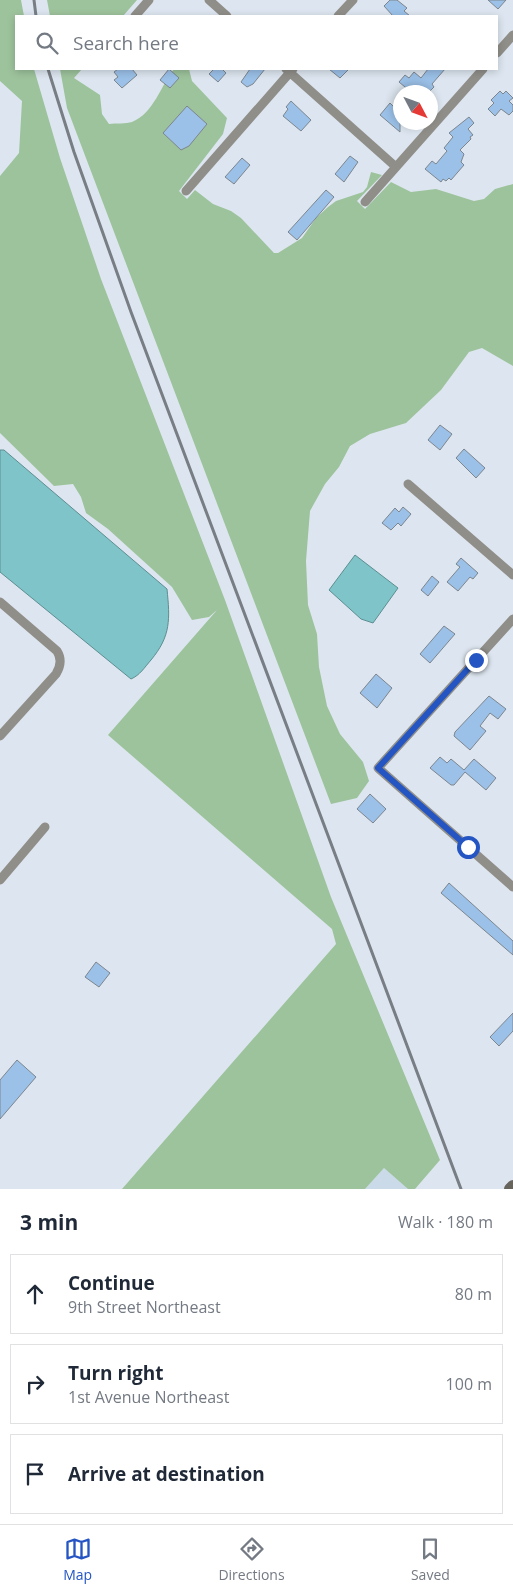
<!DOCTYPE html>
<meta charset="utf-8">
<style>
:root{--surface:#fff;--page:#f6f6f7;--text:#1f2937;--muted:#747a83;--line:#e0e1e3;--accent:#2455c3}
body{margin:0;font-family:"Open Sans",sans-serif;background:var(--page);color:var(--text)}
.compass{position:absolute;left:393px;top:85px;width:45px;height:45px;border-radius:50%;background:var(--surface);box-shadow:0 2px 8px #0003;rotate:131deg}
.stop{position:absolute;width:15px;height:15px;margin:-11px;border:4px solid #2455c3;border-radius:50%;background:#fff}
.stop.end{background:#2455c3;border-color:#fff;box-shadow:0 1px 5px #0008}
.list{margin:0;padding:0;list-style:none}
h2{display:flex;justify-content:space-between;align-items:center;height:65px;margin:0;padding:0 20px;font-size:21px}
h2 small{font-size:16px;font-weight:400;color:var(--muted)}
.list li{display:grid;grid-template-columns:32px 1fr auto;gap:15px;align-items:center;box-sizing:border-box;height:80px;margin:0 10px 10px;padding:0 10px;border:1px solid var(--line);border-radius:0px}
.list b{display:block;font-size:19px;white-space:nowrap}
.list p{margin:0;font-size:16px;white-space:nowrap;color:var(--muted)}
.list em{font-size:16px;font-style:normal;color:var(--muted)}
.icon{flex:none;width:28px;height:28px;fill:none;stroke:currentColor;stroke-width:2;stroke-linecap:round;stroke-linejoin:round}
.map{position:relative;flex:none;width:513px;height:1189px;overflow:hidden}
.search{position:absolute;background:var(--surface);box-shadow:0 2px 8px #0003;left:15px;right:15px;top:15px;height:55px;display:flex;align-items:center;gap:12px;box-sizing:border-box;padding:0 18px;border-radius:0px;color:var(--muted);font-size:19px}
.sheet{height:335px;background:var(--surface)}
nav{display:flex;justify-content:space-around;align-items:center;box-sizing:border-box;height:70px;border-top:1px solid var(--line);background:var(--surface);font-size:14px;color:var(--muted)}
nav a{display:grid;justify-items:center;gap:2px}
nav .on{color:var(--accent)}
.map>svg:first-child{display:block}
.built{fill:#cbdae9}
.green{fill:#9dc39c}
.water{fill:#7fc4c8;stroke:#5c8e91}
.building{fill:#9bc1e8;stroke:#7d858e}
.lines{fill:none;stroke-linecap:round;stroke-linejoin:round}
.street{stroke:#908e89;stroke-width:9}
.secondary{stroke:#67645e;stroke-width:12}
.rail{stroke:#787e84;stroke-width:3}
.route{stroke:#2455c3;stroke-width:6}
</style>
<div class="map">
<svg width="513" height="1189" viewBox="0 0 513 1189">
<rect width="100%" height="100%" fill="#dde6f0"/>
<!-- built -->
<path class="built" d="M 384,1168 L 408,1189 L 365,1189 Z"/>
<!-- green -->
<path class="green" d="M 0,0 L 21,0 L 24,16 L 16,16 L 16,69 L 34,69 L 60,158 L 101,279 L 225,600 L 331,897 L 440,1160 L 415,1189 L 408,1189 L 384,1168 L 365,1189 L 122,1189 L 336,944 L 332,929 L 108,735 L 217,610 L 209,617 L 192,620 L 172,587 L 108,529 L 86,513 L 81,497 L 73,484 L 54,486 L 0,433 L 0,176 L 19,153 L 22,101 L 0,81 Z
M 47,0 L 137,0 L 123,16 L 50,16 Z
M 60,69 L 82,69 L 74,78 L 100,95 L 102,114 L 109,124 C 116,123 126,124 132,122 C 154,113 161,85 174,69 L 189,69 L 192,81 L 227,118 L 223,134 L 179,191 L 187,199 L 195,190 L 213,204 L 231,211 L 241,218 L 274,253 L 278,253 L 302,238 L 316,218 L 328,207 L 336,201 L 363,192 L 367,187 L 371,172 L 382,175 L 357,201 L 365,209 L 391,182 L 411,192 L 436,189 L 474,201 L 484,199 L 495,189 L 513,184 L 513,366 L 482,348 L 469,352 L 441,390 L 406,423 L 370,434 L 350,446 L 339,467 L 325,484 L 310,511 L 306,561 L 308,605 L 317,634 L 319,667 L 327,706 L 340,734 L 363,762 L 369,781 L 357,798 L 331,804 L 67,108 Z"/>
<!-- water -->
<path class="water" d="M 0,450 L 4,450 L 167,589 C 170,619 171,636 151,660 C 144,668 140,675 131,679 L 0,572 Z
M 355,555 L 398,588 L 373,623 L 361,619 L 329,590 Z"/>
<!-- building -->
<path class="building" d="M 390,0 L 397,0 L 407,8 L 404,11 L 410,16 L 393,16 L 384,6 Z
M 488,0 L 506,0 L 498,9 Z
M 118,69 L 132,69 L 137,75 L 122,88 L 114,80 L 118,77 L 114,72 Z
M 169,69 L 179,78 L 170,88 L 160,80 Z
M 214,69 L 222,69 L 226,73 L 218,82 L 209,74 Z
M 250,69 L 265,69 L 253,84 L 247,87 L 241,82 Z
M 329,69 L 349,69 L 340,78 Z
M 428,69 L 445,69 L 432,84 L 434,87 L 429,92 L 411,92 L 399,82 L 405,75 L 409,78 L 414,72 L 421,78 Z
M 500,91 L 503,94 L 506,91 L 513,98 L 509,101 L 513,105 L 513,111 L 509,115 L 501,109 L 495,116 L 488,109 L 494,103 L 491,100 Z
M 400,100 L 400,132 L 380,115 L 390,103 L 394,107 Z
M 291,101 L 311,120 L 301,131 L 283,116 L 288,109 L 286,107 Z
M 187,106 L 207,124 L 189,146 L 181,150 L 163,133 Z
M 469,117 L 474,123 L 468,129 L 473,135 L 470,137 L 471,139 L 460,150 L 464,154 L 461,162 L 464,165 L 451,180 L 449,178 L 446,181 L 443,179 L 441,182 L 425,169 L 432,161 L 436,164 L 447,151 L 444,148 L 453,137 L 449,133 Z
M 350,156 L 358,162 L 344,182 L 335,174 Z
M 242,158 L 250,165 L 234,184 L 225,177 Z
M 326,190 L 334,197 L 297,240 L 288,232 Z
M 440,425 L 452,434 L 440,450 L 428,440 Z
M 464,449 L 485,468 L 476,478 L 456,458 Z
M 403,507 L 411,514 L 401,526 L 398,523 L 391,530 L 382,523 L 395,508 L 399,512 Z
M 461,558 L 478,573 L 473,579 L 470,577 L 458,591 L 447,582 L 460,567 L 456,564 Z
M 432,576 L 439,582 L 428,596 L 421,590 Z
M 444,626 L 455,634 L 430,663 L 420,654 Z
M 376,674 L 392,688 L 377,708 L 360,693 Z
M 489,696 L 506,709 L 498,719 L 490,713 L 480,726 L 486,731 L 470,750 L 454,736 L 455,732 Z
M 440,757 L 447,763 L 451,759 L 464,770 L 474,759 L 496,778 L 486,790 L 465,772 L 454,785 L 451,785 L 430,768 Z
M 370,794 L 386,809 L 373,823 L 357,809 Z
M 449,883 L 513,941 L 513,955 L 441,893 Z
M 96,962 L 110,973 L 99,987 L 85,977 Z
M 513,1013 L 513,1031 L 499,1046 L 490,1037 Z
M 17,1060 L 36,1077 L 0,1119 L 0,1080 Z"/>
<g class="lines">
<!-- street -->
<path class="street" d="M 209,0 L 227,16
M 135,16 L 149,0
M 338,16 L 353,0
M 497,53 L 513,35
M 286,69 L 396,167
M 186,191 L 293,69
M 365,202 L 483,69
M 408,484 L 513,575
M 0,602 L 57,651 C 62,659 61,666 56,674 L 0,736
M 513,619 L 378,768 L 513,887
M 0,880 L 45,827"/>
<!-- secondary -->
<path class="secondary" d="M 510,1189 L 513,1186"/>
<!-- rail -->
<path class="rail" d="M 34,0 L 36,16
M 48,69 L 74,152 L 131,312 L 461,1189"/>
</g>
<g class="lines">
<!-- route -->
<path class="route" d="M 468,847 L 378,768 L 476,660"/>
</g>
</svg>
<svg class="compass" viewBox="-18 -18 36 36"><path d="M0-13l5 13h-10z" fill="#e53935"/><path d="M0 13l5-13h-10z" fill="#747a83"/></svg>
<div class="stop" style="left:468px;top:847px"></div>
<div class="stop end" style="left:476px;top:660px"></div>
<div class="search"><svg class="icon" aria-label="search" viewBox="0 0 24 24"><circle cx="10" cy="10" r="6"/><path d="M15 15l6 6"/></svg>Search here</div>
</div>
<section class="sheet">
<h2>3 min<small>Walk · 180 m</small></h2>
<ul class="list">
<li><svg class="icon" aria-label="ahead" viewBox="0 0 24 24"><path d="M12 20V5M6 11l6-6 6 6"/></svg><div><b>Continue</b><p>9th Street Northeast</p></div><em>80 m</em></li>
<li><svg class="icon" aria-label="right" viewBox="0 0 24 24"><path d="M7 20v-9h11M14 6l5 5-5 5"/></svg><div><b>Turn right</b><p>1st Avenue Northeast</p></div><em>100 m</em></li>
<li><svg class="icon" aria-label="arrive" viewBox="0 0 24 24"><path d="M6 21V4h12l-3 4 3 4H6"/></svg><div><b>Arrive at destination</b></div></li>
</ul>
</section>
<nav>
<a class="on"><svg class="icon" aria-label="map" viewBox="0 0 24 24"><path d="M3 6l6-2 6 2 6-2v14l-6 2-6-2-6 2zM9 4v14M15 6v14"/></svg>Map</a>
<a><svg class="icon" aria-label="directions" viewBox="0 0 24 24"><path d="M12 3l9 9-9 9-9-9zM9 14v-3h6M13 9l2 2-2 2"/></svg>Directions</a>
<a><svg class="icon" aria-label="saved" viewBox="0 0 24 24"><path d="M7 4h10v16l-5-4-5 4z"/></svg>Saved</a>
</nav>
